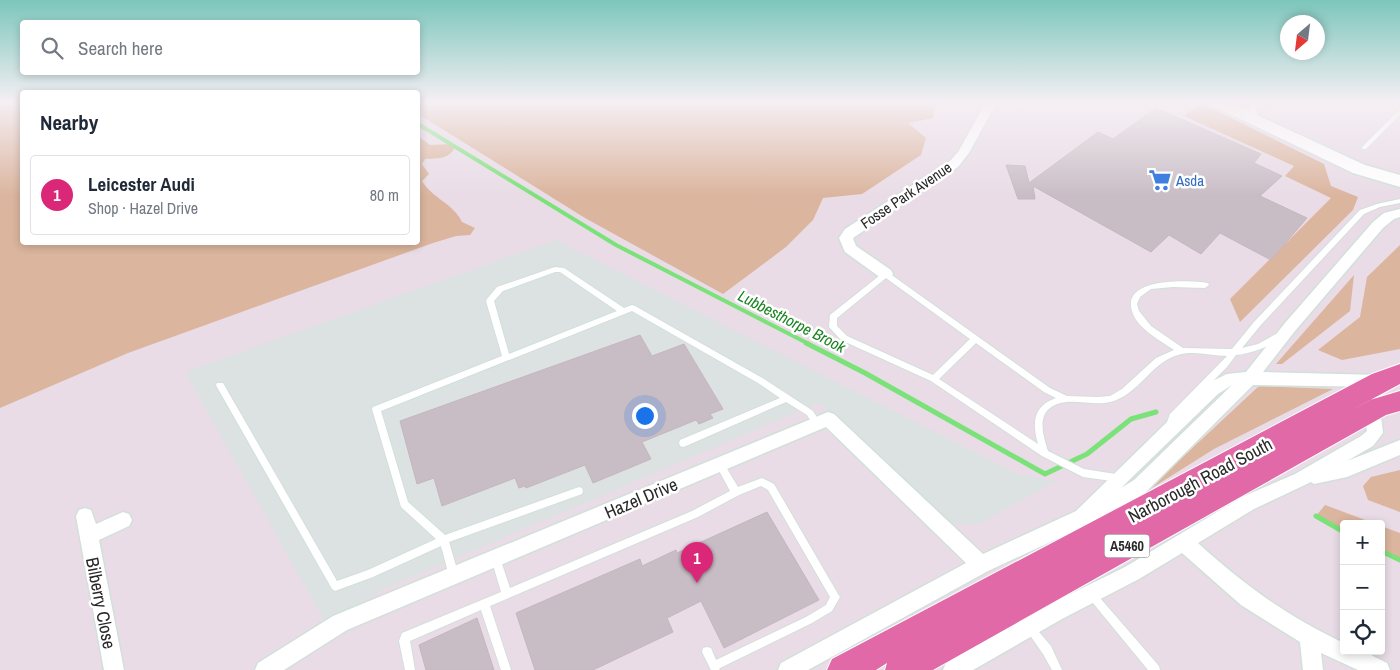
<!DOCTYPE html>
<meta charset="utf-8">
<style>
:root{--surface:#fff;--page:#f6f6f7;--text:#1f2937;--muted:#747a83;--line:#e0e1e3;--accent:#db2777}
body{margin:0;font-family:"Archivo Narrow",sans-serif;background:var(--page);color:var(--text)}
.controls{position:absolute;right:15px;bottom:15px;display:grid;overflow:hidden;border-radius:5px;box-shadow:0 2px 8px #0003}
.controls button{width:45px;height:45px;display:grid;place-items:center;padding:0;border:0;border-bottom:1px solid var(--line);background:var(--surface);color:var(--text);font:25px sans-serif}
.compass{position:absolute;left:1280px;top:15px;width:45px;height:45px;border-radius:50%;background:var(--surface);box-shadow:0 2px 8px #0003;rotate:208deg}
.you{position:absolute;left:644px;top:415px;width:18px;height:18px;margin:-12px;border:4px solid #fff;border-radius:50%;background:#1a73e8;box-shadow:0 0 0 8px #1a73e833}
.badge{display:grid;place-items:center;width:32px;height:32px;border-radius:50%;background:var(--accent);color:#fff;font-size:16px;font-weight:700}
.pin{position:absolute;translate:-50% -41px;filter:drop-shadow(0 1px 2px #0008)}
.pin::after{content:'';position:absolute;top:26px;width:18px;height:15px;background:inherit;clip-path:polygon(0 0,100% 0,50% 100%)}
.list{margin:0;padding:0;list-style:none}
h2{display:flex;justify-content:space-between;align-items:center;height:65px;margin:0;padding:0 20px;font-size:21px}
h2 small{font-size:16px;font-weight:400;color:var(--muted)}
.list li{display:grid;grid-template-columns:32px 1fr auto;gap:15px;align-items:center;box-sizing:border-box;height:80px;margin:0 10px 10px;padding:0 10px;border:1px solid var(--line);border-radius:5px}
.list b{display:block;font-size:19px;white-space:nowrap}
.list p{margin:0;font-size:16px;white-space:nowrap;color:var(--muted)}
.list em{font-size:16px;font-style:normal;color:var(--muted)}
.icon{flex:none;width:28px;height:28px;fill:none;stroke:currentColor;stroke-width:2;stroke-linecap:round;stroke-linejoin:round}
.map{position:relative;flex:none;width:1400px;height:670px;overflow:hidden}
.search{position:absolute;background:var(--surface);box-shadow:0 2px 8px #0003;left:20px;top:20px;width:400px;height:55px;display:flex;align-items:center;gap:12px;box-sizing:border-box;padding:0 18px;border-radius:5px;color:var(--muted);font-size:19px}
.panel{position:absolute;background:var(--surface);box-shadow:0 2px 8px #0003;left:20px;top:90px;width:400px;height:155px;border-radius:5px}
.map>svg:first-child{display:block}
.industrial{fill:#dce2e2}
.green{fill:#dbb59e}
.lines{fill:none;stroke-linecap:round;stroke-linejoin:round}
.stream-far1{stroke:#7be179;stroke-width:4}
.stream{stroke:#7be179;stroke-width:5}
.building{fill:#c9bdc5;stroke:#c4b6bf}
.lane-casing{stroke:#d1e0d9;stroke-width:2}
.street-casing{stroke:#d1e0d9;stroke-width:3}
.secondary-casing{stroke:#d1e0d9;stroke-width:3}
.primary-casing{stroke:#fff;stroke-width:2}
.lane{fill:#fff;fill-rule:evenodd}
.street{fill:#fff;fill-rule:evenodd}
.secondary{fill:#fff;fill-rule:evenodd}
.primary{fill:#e169a7;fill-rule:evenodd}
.labels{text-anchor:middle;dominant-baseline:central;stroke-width:5;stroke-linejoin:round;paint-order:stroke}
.shield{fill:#fff;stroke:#696969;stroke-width:1}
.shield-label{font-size:14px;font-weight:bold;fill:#292929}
.shop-label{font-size:15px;fill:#366cbe;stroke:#fff;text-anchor:start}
.street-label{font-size:15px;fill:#292929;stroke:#fff}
.water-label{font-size:16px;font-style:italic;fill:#1a8421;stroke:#fff}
.near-street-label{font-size:18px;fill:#292929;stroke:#fff}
</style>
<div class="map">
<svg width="1400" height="670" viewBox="0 0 1400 670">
<rect width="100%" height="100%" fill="#e9dce6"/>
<!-- industrial -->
<path class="industrial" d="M 556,240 L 1020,475 L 1056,481 L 979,524 L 946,524 L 819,403 L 382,590 L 326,624 L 185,372 Z"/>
<!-- green -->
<path class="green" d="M 0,102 L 22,102 L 22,242 L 418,242 L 418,136 L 430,145 L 452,144 L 454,149 C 447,160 437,158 425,159 L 422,164 L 429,174 L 422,181 C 432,198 454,204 462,222 L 475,228 L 470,235 L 456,236 L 433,243 L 128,353 L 0,408 Z
M 418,102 L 935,102 L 933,118 L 908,123 L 926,138 L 921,155 L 862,194 L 823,198 L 813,220 L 786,247 L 723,294 L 585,218 L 418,114 Z
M 1201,103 L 1324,164 L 1331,186 L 1358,197 L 1353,210 L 1240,322 L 1230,299 L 1331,198 L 1285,176 L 1294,166 L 1184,116 Z
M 1400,245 L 1400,349 L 1342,360 L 1318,350 L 1360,317 L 1367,277 Z
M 1354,275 L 1350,311 L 1282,364 L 1276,364 Z
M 1259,386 L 1333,389 L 1214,449 L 1144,493 Z
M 1400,470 L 1400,512 L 1368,500 L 1363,486 L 1371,477 Z
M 1325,505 L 1376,524 L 1344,524 L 1344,532 L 1316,516 Z
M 1381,526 L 1400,533 L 1400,560 L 1381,551 Z"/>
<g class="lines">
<!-- stream-far1 -->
<path class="stream-far1" d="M 418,124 L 616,245 L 809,344"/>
<!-- stream -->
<path class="stream" d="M 806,343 L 865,373 L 1045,474 L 1087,454 L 1131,419 L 1156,412
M 1316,516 L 1344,532
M 1381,551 L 1400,560"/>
</g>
<!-- building -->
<path class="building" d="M 1156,108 L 1261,154 L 1254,163 L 1282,176 L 1260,196 L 1307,218 L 1271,260 L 1220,233 L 1201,254 L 1169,235 L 1151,252 L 1033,186 L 1035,199 L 1018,199 L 1006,165 L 1025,166 L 1029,183 L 1098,132 L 1113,139 Z
M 640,335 L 652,356 L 684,344 L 723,409 L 710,414 L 713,418 L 699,424 L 696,420 L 642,442 L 651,459 L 593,483 L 585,465 L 526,488 L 525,486 L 519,488 L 515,478 L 442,506 L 434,478 L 417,484 L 400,421 Z
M 767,512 L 819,600 L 724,648 L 701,601 L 667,618 L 673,632 L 593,670 L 535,670 L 516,613 L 640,559 L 642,566 L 676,550 L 677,553 Z
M 477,618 L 494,670 L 426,670 L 419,645 Z"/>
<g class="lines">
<defs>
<path id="lane" d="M 1252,102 L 1258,102 L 1256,109 L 1258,119 L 1255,121 L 1252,119 L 1250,109 Z
M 1400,110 L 1400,115 L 1366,149 L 1362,149 L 1362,147 L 1398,111 Z
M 1400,199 L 1400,203 L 1380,207 L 1364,214 L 1260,326 L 1242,348 L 1258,344 L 1276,334 L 1279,335 L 1280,337 L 1279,339 C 1266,348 1252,353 1236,355 L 1227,367 L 1176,418 L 1173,427 L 1170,428 L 1167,427 L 1166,425 L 1170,414 L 1227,356 C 1211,356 1193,350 1178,355 C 1150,363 1139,395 1110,402 C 1091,407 1067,395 1050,408 C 1037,418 1044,438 1048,451 L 1084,469 L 1122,475 L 1123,478 L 1122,481 L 1119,482 L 1083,477 L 1042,456 L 931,381 L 841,340 L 829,327 L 830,315 L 884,272 L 886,271 L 1050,388 L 1067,396 L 1098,397 L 1110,396 L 1122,389 L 1156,358 L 1174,350 C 1160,340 1137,329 1132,311 C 1121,277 1190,280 1208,283 L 1209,285 L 1205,288 L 1173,287 L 1151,289 L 1140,297 L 1137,304 L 1139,311 L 1151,326 L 1183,348 L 1232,349 L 1254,322 L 1360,210 L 1377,204 ZM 886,278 L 970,339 L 933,375 L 847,336 L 837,326 L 837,318 ZM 976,343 L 1044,392 L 1056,398 C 1033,406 1032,423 1038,444 L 939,379 Z
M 555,267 L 564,268 L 624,308 L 632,305 L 635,306 L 764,379 L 813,411 L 821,424 L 820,426 L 817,427 L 814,426 L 807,415 L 786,402 L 686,446 L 683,447 L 680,446 L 679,443 L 680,440 L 780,398 L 758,383 L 632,311 L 381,411 L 408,502 L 445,535 L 579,487 L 582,488 L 583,491 L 582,494 L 449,542 L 459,576 L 457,579 L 454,581 L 451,579 L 449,576 L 441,546 L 373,577 L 335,591 L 332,589 L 217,387 L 216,385 L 217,383 L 223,383 L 337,581 L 368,570 L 436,539 L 401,507 L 372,409 L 373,407 L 502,356 L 486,301 L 487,299 L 497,287 ZM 555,272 L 560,272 L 617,311 L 509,354 L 494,301 L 503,291 Z
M 720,461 L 723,462 L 738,487 L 762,478 L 774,484 L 838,594 L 840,597 L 832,611 L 812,623 L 720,668 L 719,670 L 711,670 L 702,652 L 703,648 L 707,647 L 711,648 L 716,660 L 806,617 L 826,605 L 830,597 L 768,490 L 761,486 L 739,495 L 698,517 L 490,606 L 511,670 L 501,670 L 481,610 L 410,641 L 415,670 L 405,670 L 399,641 L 402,633 L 501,592 L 491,558 L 493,555 L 496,554 L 499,555 L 510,588 L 692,511 L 730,491 L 716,465 L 717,462 Z
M 1091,589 L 1094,591 L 1159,666 L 1160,670 L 1148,670 L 1088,597 L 1086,594 L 1088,591 Z
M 1030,623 L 1033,625 L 1051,646 L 1062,670 L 1052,670 L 1043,654 L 1027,631 L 1025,628 L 1027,625 Z"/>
<path id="street" d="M 986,102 L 997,102 L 969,153 L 958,167 L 853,238 L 856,246 L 891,270 L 893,274 L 891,278 L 881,278 L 845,252 L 839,238 L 845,229 L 950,161 L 958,152 Z
M 1400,209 L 1400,217 L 1394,219 L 1383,228 L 1295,331 L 1263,372 L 1380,375 L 1386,377 L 1388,381 L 1386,385 L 1380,387 L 1253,385 L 1146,492 L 1113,513 L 988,571 L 808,670 L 778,670 L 781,663 L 966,563 L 826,427 L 347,630 L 284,670 L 255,670 L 258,663 L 333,616 L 828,412 L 834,414 L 983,554 L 1076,511 L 1206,384 L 1227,374 L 1246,372 L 1285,323 L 1373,222 L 1384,213 ZM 1232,385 L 1134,480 L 1121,488 L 1218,394 Z
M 1369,396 L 1375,398 C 1380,409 1382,421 1383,433 L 1373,446 L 1347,461 L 1400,440 L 1400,455 L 1347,477 L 1314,484 L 1311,482 L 1254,509 L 1198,543 C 1243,584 1288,617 1344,643 L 1344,651 L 1363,651 L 1387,663 L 1390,670 L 1358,670 L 1321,653 L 1323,670 L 1303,670 L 1300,642 L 1241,605 L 1182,553 L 1139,579 L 1062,619 L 973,670 L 943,670 L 946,663 L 1048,605 L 1125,567 L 1242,497 L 1295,474 L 1361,436 L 1367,431 L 1361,403 L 1363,398 Z
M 85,508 L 91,510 L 96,524 L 123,512 L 129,514 L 132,520 L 129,526 L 99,540 L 124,670 L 104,670 L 76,516 L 79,510 Z"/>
<path id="secondary" d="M 1209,102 L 1229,102 L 1365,165 L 1400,175 L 1400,187 L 1353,173 L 1211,105 Z"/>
<path id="primary" d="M 1400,364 L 1400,384 L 1348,412 L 1370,400 L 1400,391 L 1400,411 L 1386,415 L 933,670 L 885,670 L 887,663 L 876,670 L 827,670 L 832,659 L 1372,374 Z"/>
</defs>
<!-- lane casing -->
<use href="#lane" class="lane-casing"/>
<!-- street casing -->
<use href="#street" class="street-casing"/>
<!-- secondary casing -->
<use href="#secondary" class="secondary-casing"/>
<!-- primary casing -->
<use href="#primary" class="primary-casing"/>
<!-- lane -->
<use href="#lane" class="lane"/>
<!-- street -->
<use href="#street" class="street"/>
<!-- secondary -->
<use href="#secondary" class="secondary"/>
<!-- primary -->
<use href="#primary" class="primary"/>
</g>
<!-- sky -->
<linearGradient id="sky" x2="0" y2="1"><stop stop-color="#7cc6bc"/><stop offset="0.52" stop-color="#f5eff4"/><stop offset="1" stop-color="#f5eff4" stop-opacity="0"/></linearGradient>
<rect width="1400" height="196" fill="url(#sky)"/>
<!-- icons -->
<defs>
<symbol id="supermarket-bare" viewBox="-9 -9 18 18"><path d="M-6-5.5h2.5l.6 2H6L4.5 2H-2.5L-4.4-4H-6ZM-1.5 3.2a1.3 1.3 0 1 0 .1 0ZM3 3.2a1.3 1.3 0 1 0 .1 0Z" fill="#3f7fe0" stroke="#fff" stroke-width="2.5" paint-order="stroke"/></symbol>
</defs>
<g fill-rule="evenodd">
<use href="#supermarket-bare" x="1144" y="164" width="32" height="32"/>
</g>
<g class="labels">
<!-- shield labels -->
<rect class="shield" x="1104.5" y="534.5" width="45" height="23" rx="4"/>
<g class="shield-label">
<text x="1127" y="546">A5460</text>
</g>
<!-- shop labels -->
<g class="shop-label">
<text x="1176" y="180">Asda</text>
</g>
<!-- street labels -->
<g class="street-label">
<text transform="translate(906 195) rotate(-34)">Fosse Park Avenue</text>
</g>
<!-- water labels -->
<g class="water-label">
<text transform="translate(792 321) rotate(27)">Lubbesthorpe Brook</text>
</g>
<!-- near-street labels -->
<g class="near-street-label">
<text transform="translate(1200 480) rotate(-28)">Narborough Road South</text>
<text transform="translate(641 498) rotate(-23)">Hazel Drive</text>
<text transform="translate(101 603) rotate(79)">Bilberry Close</text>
</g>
</g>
</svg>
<div class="controls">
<button>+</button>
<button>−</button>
<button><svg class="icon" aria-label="locate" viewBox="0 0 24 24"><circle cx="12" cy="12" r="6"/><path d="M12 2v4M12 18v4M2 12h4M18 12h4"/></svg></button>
</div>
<svg class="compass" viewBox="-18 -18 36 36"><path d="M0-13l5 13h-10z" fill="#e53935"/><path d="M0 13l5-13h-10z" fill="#747a83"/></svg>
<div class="you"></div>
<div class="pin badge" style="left:697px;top:583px">1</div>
<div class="search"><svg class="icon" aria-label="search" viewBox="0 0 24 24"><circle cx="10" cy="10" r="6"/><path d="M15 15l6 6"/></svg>Search here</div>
<section class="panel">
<h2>Nearby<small></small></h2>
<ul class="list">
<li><span class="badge">1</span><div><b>Leicester Audi</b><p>Shop · Hazel Drive</p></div><em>80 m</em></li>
</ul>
</section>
</div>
